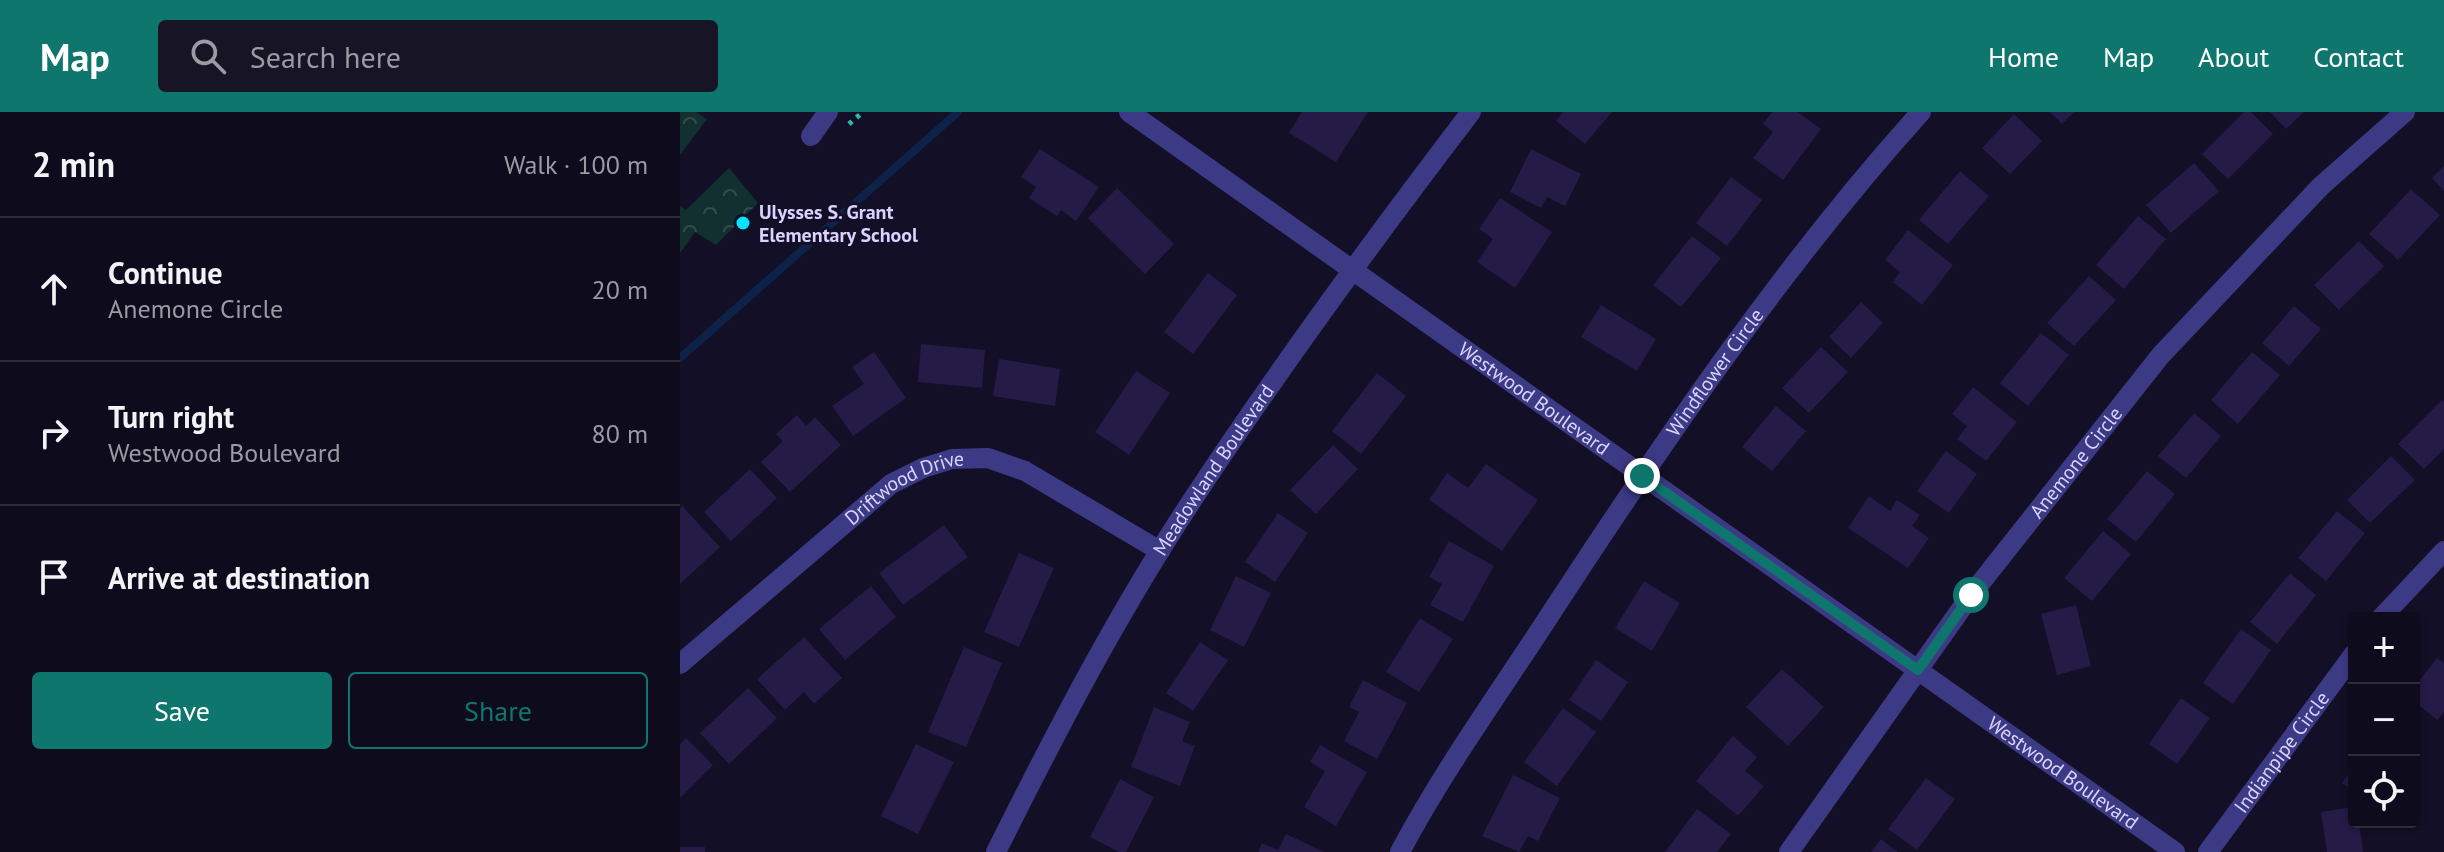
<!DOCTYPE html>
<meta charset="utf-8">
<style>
:root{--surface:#0e0b1c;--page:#171425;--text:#f1f3f6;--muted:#9b9ba3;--line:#2e2b3b;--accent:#0f766e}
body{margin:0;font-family:"PT Sans",sans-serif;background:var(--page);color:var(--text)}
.controls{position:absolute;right:24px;bottom:24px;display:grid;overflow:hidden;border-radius:8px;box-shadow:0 2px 6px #0004}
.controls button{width:72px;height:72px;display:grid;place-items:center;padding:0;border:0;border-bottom:2px solid var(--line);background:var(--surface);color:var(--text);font:40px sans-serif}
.stop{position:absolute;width:24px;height:24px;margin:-18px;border:6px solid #0f766e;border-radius:50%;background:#fff}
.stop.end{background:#0f766e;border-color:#fff;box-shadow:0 2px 8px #0008}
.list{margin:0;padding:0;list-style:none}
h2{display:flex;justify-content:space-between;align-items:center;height:104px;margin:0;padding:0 32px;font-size:34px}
h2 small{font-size:26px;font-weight:400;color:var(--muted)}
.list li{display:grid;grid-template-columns:52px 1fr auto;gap:24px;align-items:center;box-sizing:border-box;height:144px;padding:0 32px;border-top:2px solid var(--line)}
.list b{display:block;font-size:30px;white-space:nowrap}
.list p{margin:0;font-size:26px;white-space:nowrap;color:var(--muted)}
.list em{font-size:26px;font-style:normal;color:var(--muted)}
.actions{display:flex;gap:16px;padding:24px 32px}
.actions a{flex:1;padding:18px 0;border:2px solid var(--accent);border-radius:8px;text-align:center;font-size:28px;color:var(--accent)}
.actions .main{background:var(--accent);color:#fff}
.icon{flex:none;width:44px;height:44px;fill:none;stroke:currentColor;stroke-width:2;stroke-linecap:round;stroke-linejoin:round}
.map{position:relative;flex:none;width:1764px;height:740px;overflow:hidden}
header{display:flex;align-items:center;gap:48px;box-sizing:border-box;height:112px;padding:0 40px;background:var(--accent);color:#fff}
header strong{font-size:38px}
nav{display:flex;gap:44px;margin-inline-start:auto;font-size:28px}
.search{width:560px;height:72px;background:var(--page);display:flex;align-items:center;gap:20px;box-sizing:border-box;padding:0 28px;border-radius:8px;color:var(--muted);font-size:30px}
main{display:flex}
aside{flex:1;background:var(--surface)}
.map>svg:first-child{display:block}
.park{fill:url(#park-crowns)}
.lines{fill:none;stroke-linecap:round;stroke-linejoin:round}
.stream{stroke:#0c2248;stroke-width:8}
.building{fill:#241b47}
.path{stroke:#2fb8b0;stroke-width:5;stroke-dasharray:4 6;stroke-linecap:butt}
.minor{stroke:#3d3a85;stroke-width:20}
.route{stroke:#0f766e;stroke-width:10}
.poi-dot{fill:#00e5ff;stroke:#130f26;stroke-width:3}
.labels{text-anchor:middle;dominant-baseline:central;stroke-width:6;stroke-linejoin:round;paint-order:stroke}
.poi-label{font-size:20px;font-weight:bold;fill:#d9d4ff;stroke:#130f26;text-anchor:start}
.street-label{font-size:20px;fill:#d9d4ff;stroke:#130f26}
</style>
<header>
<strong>Map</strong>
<div class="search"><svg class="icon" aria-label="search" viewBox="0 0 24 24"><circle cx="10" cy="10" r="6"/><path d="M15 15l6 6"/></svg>Search here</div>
<nav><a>Home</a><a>Map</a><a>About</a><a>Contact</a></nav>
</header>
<main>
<aside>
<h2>2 min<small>Walk · 100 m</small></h2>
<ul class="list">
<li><svg class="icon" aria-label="ahead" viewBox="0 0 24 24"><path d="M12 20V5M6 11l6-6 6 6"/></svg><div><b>Continue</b><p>Anemone Circle</p></div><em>20 m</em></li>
<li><svg class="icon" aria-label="right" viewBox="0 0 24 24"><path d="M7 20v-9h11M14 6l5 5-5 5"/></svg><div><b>Turn right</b><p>Westwood Boulevard</p></div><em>80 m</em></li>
<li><svg class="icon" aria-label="arrive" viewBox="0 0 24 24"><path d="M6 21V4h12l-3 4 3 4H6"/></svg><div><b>Arrive at destination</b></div></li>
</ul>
<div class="actions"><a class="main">Save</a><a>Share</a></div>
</aside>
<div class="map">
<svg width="1764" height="740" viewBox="0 0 1764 740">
<defs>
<pattern id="park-crowns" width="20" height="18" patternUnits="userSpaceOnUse" patternTransform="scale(2)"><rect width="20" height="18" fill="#12302f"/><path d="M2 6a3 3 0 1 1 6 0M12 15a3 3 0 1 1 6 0" fill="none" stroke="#344d4e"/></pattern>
</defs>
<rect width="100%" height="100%" fill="#130f26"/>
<!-- park -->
<path class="park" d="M 0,0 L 16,0 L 27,7 L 0,43 Z
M 49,56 L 78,91 L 36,133 L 15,120 L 0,141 L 0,94 L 6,98 Z"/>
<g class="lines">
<!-- stream -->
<path class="stream" d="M 0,246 L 278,0"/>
</g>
<!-- building -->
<path class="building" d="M 622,0 L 688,0 L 656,50 L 609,21 Z
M 883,0 L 932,0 L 905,32 L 876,9 Z
M 1092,0 L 1118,0 L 1141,17 L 1103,68 L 1073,46 L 1093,20 L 1083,12 Z
M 1370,0 L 1394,0 L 1382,12 Z
M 1564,0 L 1571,0 L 1593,22 L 1548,67 L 1522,42 Z
M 1590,0 L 1624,0 L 1606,17 Z
M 1334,2 L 1362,29 L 1330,62 L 1302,36 Z
M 360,37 L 419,75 L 396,109 L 381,98 L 377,104 L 349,86 L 356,75 L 341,65 Z
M 851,37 L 901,62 L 885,94 L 867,85 L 861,96 L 830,80 Z
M 1514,51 L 1539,79 L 1491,121 L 1466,93 Z
M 1764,54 L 1764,79 L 1752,66 Z
M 1280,59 L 1309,84 L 1268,132 L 1239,108 Z
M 1051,65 L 1082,88 L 1047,134 L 1016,111 Z
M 437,76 L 494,132 L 465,162 L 408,106 Z
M 1731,77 L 1760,103 L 1718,148 L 1689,122 Z
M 820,86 L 872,120 L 835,176 L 797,150 L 813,127 L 799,117 Z
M 1458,104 L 1486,127 L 1444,177 L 1416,153 Z
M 1228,118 L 1273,153 L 1242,193 L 1213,170 L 1220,160 L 1205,148 Z
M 1012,124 L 1041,146 L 1001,195 L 973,173 Z
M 1679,129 L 1704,154 L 1659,198 L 1634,173 Z
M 528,161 L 557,183 L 513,242 L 484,220 Z
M 1409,164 L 1436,188 L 1394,234 L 1367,211 Z
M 1181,190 L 1203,211 L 1171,246 L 1149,225 Z
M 921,193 L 976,227 L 957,259 L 901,225 Z
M 1614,194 L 1641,217 L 1609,254 L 1582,231 Z
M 1361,221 L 1389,243 L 1348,294 L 1320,271 Z
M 241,232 L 305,238 L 302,276 L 238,270 Z
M 1141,235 L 1168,260 L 1129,301 L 1102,276 Z
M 194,240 L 226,286 L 173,324 L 152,294 L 184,272 L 172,255 Z
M 1572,240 L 1600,263 L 1558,312 L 1531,288 Z
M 319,247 L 380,257 L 375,294 L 313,284 Z
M 456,259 L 490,281 L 449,343 L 415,320 Z
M 697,261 L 726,284 L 681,342 L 652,319 Z
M 1293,275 L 1337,310 L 1306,349 L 1277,327 L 1287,314 L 1272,302 Z
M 1762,288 L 1764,290 L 1764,337 L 1744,357 L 1718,332 Z
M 1096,294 L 1126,319 L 1092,359 L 1062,335 Z
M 1514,301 L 1541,324 L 1506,366 L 1478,344 Z
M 117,303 L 126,314 L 135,305 L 161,333 L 110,380 L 81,350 L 103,329 L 96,322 Z
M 653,333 L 678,357 L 636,402 L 610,378 Z
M 1266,339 L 1297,362 L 1269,401 L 1237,379 Z
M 1711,344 L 1735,368 L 1690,411 L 1667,388 Z
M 806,352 L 858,388 L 822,439 L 749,388 L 767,361 L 788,376 Z
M 70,357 L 97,386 L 51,429 L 24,400 Z
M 1467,359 L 1495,382 L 1456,430 L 1427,407 Z
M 1189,384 L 1210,399 L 1217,388 L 1240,403 L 1232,414 L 1249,426 L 1228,456 L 1168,416 Z
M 2,394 L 40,435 L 0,472 L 0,397 Z
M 1657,399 L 1685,421 L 1646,469 L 1618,446 Z
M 598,401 L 628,421 L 595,470 L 565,450 Z
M 264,413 L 288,445 L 223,493 L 199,461 Z
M 1423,419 L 1451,442 L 1412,489 L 1384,466 Z
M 769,429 L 814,454 L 783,510 L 750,493 L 762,472 L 749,465 Z
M 339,441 L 374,456 L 339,535 L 304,520 Z
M 1610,461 L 1636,483 L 1597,532 L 1570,510 Z
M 556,464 L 591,481 L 564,535 L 530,518 Z
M 964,469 L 1000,491 L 972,539 L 935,516 Z
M 191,474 L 216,505 L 165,548 L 139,517 Z
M 1396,493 L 1411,554 L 1377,563 L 1361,502 Z
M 740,506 L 773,527 L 739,580 L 706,560 Z
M 1561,517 L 1591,538 L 1553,592 L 1523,571 Z
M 124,525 L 162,566 L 134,592 L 124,580 L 105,598 L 77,567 Z
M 520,530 L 548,548 L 513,599 L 486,581 Z
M 284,535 L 322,551 L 286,635 L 248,620 Z
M 1757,546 L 1764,551 L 1764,600 L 1757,608 L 1734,589 L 1734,575 Z
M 916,548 L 948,570 L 921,609 L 889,588 Z
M 1102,557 L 1144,595 L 1108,634 L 1066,595 Z
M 683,568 L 727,591 L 697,647 L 664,629 L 679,600 L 669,595 Z
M 68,576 L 97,606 L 49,652 L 20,621 Z
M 1501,586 L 1530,606 L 1497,652 L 1469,632 Z
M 474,595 L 510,610 L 502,629 L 515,634 L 500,674 L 451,655 Z
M 883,596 L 916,620 L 877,674 L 844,650 Z
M 1053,624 L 1077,645 L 1065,659 L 1084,674 L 1058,704 L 1016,669 Z
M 6,626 L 33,653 L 0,686 L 0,632 Z
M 236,632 L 274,650 L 238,722 L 201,704 Z
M 640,633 L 687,660 L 656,714 L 624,695 L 645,659 L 630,650 Z
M 1674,654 L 1674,680 L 1662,671 Z
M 833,663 L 880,686 L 858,729 L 848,724 L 839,740 L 802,724 Z
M 1246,666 L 1275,687 L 1237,738 L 1208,717 Z
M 440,667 L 474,685 L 446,740 L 439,740 L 410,725 Z
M 1674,695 L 1674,710 L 1679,710 L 1683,740 L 1647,740 L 1641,700 Z
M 1017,697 L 1051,722 L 1037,740 L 985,740 Z
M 606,722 L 644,740 L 578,740 L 582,731 L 598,738 Z
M 1201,727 L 1218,740 L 1191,740 Z
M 0,735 L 25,735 L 25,740 L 0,740 Z"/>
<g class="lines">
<!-- path -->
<path class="path" d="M 169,12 L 183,0"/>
<!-- minor -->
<g class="minor">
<path id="s1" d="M 449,0 L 1495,740"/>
<path d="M 131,24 L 148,0"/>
<path d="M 1701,506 L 1764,439"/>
<path id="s2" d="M 0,552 L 211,372 L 243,356 L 272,347 L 308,346 L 345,359 L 480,439"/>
<path id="s3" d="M 316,740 C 376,620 437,502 511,390 C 599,256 694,127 791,0"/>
<path id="s4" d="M 720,740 C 765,655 823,576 875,495 C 987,324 1104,152 1241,0"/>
<path id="s5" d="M 1109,740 L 1291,483 L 1481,243 L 1641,74 L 1725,0"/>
<path id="s6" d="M 1528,740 L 1674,542"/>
</g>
</g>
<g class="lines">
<!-- route -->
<path class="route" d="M 962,364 L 1238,558 L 1291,483"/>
</g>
<!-- markers -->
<circle class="poi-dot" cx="63" cy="111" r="8"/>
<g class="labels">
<!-- poi labels -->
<g class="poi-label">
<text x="79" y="100">Ulysses S. Grant<tspan x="79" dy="23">Elementary School</tspan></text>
</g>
<!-- street labels -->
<g class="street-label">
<text stroke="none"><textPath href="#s4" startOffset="574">Windflower Circle</textPath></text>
<text stroke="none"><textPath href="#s1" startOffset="496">Westwood Boulevard</textPath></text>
<text stroke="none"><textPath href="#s5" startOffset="484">Anemone Circle</textPath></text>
<text stroke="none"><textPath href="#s3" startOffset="440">Meadowland Boulevard</textPath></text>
<text stroke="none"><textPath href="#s2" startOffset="288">Driftwood Drive</textPath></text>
<text stroke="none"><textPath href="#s6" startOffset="124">Indianpipe Circle</textPath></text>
<text stroke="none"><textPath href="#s1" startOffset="1144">Westwood Boulevard</textPath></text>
</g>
</g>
</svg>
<div class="controls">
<button>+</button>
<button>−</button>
<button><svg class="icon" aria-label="locate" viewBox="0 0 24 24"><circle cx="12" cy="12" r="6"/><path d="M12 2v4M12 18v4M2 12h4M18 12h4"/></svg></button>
</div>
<div class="stop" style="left:1291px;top:483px"></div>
<div class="stop end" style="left:962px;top:364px"></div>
</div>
</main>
